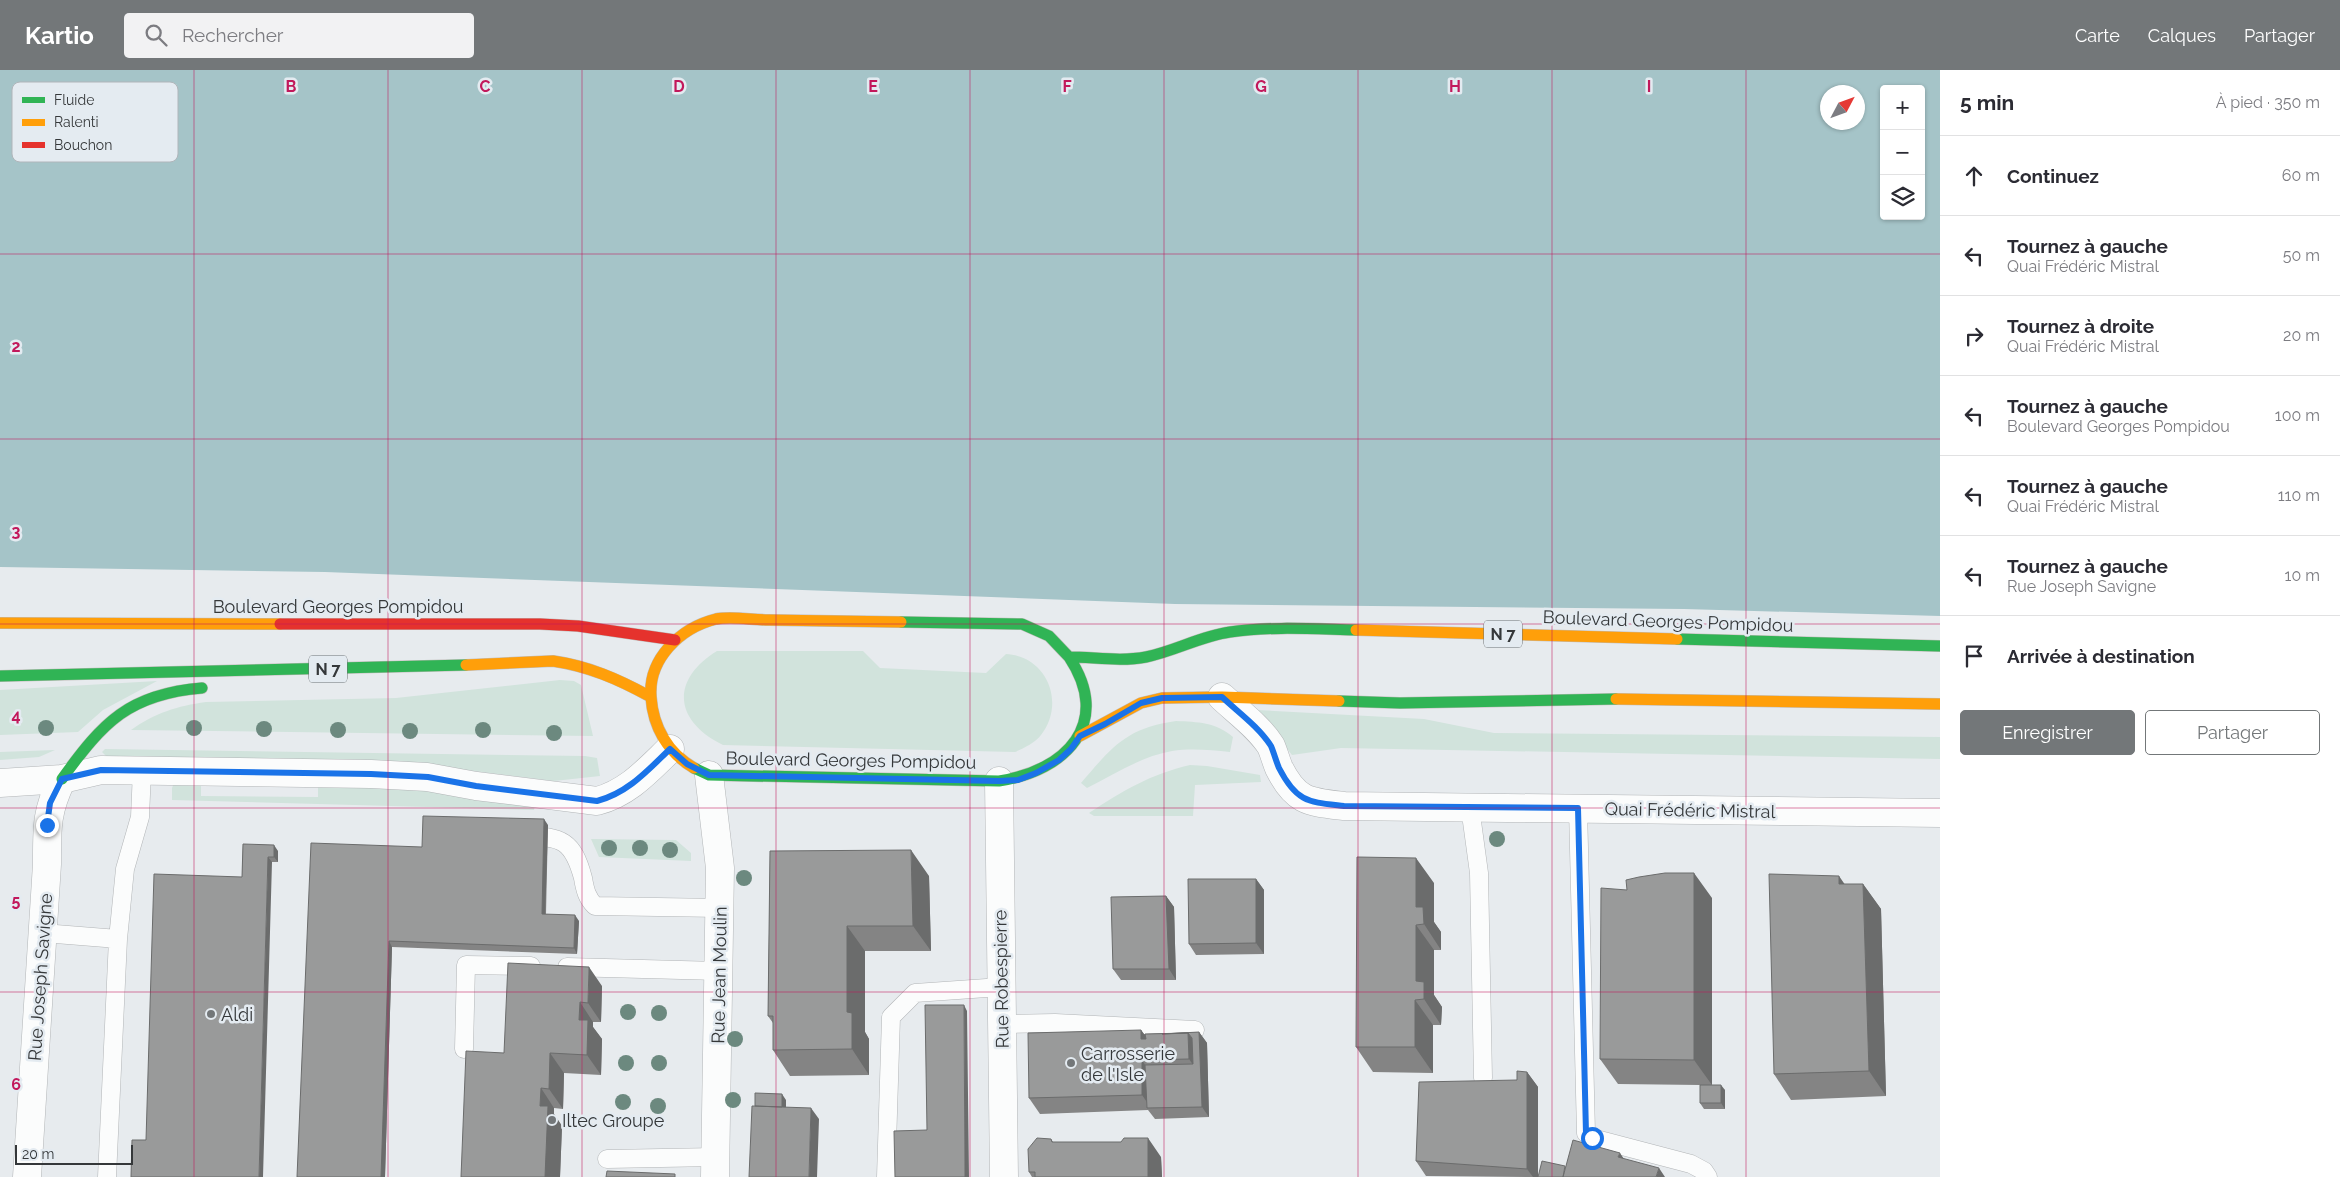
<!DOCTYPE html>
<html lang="fr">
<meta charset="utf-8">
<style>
:root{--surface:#fff;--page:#f2f2f3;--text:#2b2b33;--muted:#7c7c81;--line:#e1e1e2;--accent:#737779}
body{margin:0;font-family:Raleway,sans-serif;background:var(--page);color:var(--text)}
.controls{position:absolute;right:15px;top:15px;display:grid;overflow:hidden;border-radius:5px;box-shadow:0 1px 4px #0004}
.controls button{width:45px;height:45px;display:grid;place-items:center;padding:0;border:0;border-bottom:1px solid var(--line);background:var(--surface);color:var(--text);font:25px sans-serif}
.compass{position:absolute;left:1820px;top:15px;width:45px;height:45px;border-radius:50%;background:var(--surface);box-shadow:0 1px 4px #0004;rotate:49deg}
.scale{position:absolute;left:15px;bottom:12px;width:118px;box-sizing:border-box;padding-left:5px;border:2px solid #35383a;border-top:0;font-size:14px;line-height:18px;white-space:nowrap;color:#35383a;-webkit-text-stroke:4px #e4ebf1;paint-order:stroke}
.stop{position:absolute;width:15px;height:15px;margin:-11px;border:4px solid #1a73e8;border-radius:50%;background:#fff}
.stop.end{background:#1a73e8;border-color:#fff;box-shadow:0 1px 5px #0008}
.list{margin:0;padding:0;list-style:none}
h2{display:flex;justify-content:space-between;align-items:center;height:65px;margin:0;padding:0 20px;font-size:21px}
h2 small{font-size:16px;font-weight:400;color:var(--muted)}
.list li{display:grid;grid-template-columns:32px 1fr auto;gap:15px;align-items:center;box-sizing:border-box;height:80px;padding:0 20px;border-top:1px solid var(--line)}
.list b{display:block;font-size:19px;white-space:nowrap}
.list p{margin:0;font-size:16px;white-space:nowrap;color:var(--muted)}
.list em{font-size:16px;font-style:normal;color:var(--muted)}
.actions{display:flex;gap:10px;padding:15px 20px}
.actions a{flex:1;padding:11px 0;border:1px solid var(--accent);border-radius:5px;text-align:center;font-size:18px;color:var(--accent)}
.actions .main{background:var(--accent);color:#fff}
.icon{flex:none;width:28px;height:28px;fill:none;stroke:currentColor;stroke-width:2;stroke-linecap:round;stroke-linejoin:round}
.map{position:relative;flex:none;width:1940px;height:1107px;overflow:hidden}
header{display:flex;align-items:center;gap:30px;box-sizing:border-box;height:70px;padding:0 25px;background:var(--accent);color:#fff}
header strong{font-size:24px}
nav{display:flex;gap:28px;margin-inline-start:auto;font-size:18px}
.search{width:350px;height:45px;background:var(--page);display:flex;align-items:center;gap:12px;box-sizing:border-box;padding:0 18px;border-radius:5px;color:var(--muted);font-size:19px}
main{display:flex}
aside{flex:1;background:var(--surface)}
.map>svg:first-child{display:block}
.green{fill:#d1e3dc}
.water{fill:#a5c4c8;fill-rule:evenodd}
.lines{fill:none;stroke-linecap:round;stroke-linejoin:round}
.lane-casing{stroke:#b2b5b7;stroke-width:19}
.street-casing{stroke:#b2b5b7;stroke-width:29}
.fast-casing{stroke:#bfbab7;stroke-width:12}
.slow-casing{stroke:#bfbab7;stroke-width:12}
.jam-casing{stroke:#bfbab7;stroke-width:12}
.lane{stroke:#fbfcfc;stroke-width:18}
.street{stroke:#fbfcfc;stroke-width:28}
.fast{stroke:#30b455;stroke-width:11}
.slow{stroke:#ff9f0a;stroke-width:11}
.jam{stroke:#e5322d;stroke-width:11}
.tree{fill:#6c897f}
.wall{fill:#848484}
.shaded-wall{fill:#6b6c6c}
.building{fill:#999a9a;stroke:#6b6c6c}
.route{stroke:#1a73e8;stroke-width:6}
.grid{fill:none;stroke:#c2185b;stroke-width:1;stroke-opacity:0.55}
.poi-dot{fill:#737779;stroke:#e4ebf1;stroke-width:2}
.labels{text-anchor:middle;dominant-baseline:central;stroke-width:5;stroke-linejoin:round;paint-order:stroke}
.shield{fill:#e4ebf1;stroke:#6a6e71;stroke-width:1}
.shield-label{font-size:16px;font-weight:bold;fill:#35383a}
.street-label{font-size:18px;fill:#35383a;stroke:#e4ebf1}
.poi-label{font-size:18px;fill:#35383a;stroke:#e4ebf1;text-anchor:start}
.key{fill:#e4ebf1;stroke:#b0b5ba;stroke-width:1}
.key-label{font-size:14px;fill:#35383a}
.grid-label{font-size:16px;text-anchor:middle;font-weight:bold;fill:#c2185b;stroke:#e4ebf1;stroke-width:5;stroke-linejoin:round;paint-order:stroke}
</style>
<header>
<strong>Kartio</strong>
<div class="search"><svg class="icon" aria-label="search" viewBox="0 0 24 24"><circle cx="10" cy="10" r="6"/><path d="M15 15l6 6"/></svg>Rechercher</div>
<nav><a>Carte</a><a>Calques</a><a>Partager</a></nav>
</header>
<main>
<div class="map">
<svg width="1940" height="1107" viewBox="0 0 1940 1107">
<rect width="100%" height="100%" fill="#e7ebee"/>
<!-- green -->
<path class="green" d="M 717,581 L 863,581 L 880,598 L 986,603 L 1006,584 C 1047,586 1066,633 1041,665 C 1035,673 1024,678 1015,682 L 723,675 C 674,651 670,610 717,581 Z
M 560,610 L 574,611 L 581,615 L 593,666 L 131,660 C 155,643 177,636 206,632 L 396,628 Z
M 157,611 L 103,640 L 78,662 L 0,665 L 0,620 Z
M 1257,640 L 1424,649 L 1494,663 L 1940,667 L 1940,689 L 1341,678 L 1292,685 Z
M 1176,651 C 1198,652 1215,652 1233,667 L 1230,682 C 1211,680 1191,678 1172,681 C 1142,686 1113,705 1087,718 L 1081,713 C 1112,677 1126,658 1176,651 Z
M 105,679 L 585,686 L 597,688 L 600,706 L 554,711 L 401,692 L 106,686 L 102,682 Z
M 55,680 L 39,687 L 0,690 L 0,682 Z
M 1190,695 L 1207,696 L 1260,705 L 1261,712 L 1195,715 L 1193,746 L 1094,746 L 1089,743 C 1122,721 1151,704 1190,695 Z
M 201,711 L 201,726 L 318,727 L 318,712 L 379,714 L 535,735 L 534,740 L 172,730 L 172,718 L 174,713 Z
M 591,769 L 676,770 L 691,783 L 691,791 L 599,787 Z"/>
<!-- water -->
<path class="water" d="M 0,0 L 1940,0 L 1940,546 L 1684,539 L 1175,534 L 325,502 L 0,497 ZM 1884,19 L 1921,19 L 1921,146 L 1884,146 ZM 1828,22 L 1858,22 L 1858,52 L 1828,52 Z"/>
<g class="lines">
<defs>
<path id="lane" d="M 1470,737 L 1479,803 L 1483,1008
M 1578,738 L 1586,1063 L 1592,1068 L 1691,1094 L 1704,1101 L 1708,1107
M 524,766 C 562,766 573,771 583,808 C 585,820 587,828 595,836 L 720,838
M 43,863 L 118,869
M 567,897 L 719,901
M 1001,954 L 1055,953 L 1195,960
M 464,979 L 466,895 L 531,896
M 607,1089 L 716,1087
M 107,1107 L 118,869 L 125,799 L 140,747 L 142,701
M 886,1107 L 891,947 L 915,923 L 1001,917"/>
<path id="street" d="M 1222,627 C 1238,642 1259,657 1271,676 C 1274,683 1276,691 1279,698 C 1296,732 1309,732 1344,736 L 1940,743
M 709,705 L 720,798 L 715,1107
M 999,711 L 1004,1107
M 0,713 L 62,709 L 101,700 L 371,704 L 427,707 L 476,716 L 597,731 C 628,723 648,700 670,679
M 27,1107 L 47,794 C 47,758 46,742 62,709"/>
<path id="fast" d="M 901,552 L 1022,554 L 1049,566 L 1069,587 C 1094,587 1120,592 1146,587 C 1175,581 1201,566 1230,562 C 1272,556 1314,559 1356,560
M 1677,569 L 1940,576
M 0,606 L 466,595
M 1339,631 L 1400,633 L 1616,629
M 694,698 L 709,705 L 999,711 C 1066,701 1113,653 1069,587
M 62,709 C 103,652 129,624 202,618"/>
<path id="slow" d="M 0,553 L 280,554
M 1356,560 L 1677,569
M 466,595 L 553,591 C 588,596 618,609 649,626
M 1616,629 L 1940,634
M 1080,666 L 1141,633 L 1162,628 L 1222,627 L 1339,631
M 694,698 C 668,683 653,657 651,627 C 648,589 680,558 716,549 C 732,546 752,550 769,550 C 813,551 857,551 901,552"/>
<path id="jam" d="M 280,554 L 540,554 L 578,556 L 675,570"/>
</defs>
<!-- lane casing -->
<use href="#lane" class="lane-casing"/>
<!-- street casing -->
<use href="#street" class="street-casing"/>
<!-- fast casing -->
<use href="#fast" class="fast-casing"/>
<!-- slow casing -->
<use href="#slow" class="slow-casing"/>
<!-- jam casing -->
<use href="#jam" class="jam-casing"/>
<!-- lane -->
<use href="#lane" class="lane"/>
<!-- street -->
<use href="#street" class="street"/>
<!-- fast -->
<use href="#fast" class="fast"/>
<!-- slow -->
<use href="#slow" class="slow"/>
<!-- jam -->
<use href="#jam" class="jam"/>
</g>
<!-- trees -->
<g class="tree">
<circle cx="46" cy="658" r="8"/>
<circle cx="194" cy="658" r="8"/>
<circle cx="264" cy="659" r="8"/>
<circle cx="338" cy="660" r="8"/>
<circle cx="483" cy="660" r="8"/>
<circle cx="410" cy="661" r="8"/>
<circle cx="554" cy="663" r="8"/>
<circle cx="1497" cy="769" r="8"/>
<circle cx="609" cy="778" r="8"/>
<circle cx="640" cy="778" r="8"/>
<circle cx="670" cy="780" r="8"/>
<circle cx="744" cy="808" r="8"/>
<circle cx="628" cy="942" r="8"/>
<circle cx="659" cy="943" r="8"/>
<circle cx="735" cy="969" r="8"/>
<circle cx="626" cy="993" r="8"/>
<circle cx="659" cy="993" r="8"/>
<circle cx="733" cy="1030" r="8"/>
<circle cx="623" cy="1032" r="8"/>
<circle cx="658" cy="1036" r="8"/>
</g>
<!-- wall -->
<path class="wall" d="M 548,755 L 546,844 L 579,851 L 577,884 L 392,877 L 385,1107 L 297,1107 L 422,777 Z
M 243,774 L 278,781 L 278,792 L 272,792 L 146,1070 L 242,807 Z
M 770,781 L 929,806 L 931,881 L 865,881 L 865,962 L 869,969 L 869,1005 L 790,1006 L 773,980 L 773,953 L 768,946 Z
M 1256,809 L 1264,820 L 1264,884 L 1196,885 L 1189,874 Z
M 1434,813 L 1434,852 L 1441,862 L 1441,880 L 1434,880 L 1434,925 L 1442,937 L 1441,955 L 1433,955 L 1433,1003 L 1373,1002 L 1356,977 Z
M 1845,814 L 1863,814 L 1881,839 L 1886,1026 L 1791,1030 L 1774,1004 Z
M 1627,820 L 1712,828 L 1712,1015 L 1725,1020 L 1725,1039 L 1704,1039 L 1700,1033 L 1700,1015 L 1618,1014 L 1600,989 Z
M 1166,826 L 1174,837 L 1176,910 L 1121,910 L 1113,899 Z
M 602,916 L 601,952 L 593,952 L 593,957 L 602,969 L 601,1005 L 564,1003 L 563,1039 L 554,1038 L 554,1044 L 562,1056 L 560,1107 L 461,1107 L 504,983 Z
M 1141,960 L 1144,964 L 1199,962 L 1207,973 L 1209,1047 L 1155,1049 L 1148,1040 L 1040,1044 L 1029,1028 Z
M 1527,1002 L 1538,1017 L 1538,1107 L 1426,1106 L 1416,1091 Z
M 1051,1069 L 1053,1072 L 1161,1087 L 1162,1107 L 1032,1107 L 1029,1102 Z"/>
<!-- shaded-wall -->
<path class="shaded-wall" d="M 544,749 L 548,755 L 545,850 L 542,844 Z
M 274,775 L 278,781 L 278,792 L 274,787 Z
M 911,780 L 929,806 L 931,881 L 913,856 Z
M 268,787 L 272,792 L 263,1107 L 259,1107 Z
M 1416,788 L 1434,813 L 1434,852 L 1441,862 L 1441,880 L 1424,854 L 1416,837 Z
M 1694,803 L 1712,828 L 1712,1015 L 1694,990 Z
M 1839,806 L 1857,832 L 1839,814 Z
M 1256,809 L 1264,820 L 1264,884 L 1256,873 Z
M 1863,814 L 1881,839 L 1886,1026 L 1869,1001 Z
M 1166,826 L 1174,837 L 1176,910 L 1169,899 Z
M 575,845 L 579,851 L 577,884 L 574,878 Z
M 1416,855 L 1434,880 L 1434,925 L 1442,937 L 1441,955 L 1424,929 L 1416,911 Z
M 847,856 L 865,881 L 865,962 L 869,969 L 869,1005 L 852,979 L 847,942 Z
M 389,871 L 392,877 L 385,1107 L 381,1107 Z
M 589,897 L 602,916 L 601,952 L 588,933 Z
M 1415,930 L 1433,955 L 1433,1003 L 1415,977 Z
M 580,932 L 593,952 L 593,957 L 602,969 L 601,1005 L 587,985 L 579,950 Z
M 964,935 L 967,941 L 969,1107 L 965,1107 Z
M 1141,960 L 1149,971 L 1141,969 Z
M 1199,962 L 1207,973 L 1209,1047 L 1202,1037 Z
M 1188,963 L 1199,979 L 1200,1005 L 1189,989 Z
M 550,983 L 564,1003 L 563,1039 L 549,1019 Z
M 1142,990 L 1152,1006 L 1151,1038 L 1142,1025 Z
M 1527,1002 L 1538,1017 L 1538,1107 L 1533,1107 L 1527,1099 Z
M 1721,1015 L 1725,1020 L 1725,1039 L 1721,1033 Z
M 541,1018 L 554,1038 L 554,1044 L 562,1056 L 560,1107 L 545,1107 L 540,1036 Z
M 782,1024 L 786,1030 L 786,1048 L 782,1042 Z
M 811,1038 L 819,1049 L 817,1107 L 809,1107 Z
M 1148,1068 L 1161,1087 L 1162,1107 L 1148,1107 Z
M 1620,1083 L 1630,1098 L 1618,1087 Z
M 1659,1098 L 1665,1107 L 1656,1107 Z"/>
<!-- building -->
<path class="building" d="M 423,746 L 544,749 L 542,844 L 575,845 L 574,878 L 389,871 L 381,1107 L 297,1107 L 311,773 L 422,777 Z
M 243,774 L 274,775 L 274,787 L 268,787 L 259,1107 L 131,1107 L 132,1070 L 146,1070 L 154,804 L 242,807 Z
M 911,780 L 913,856 L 847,856 L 847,942 L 852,943 L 852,979 L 773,980 L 773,946 L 768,946 L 770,781 Z
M 1357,787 L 1416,788 L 1416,837 L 1423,837 L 1424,854 L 1416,855 L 1416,911 L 1424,912 L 1424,929 L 1415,930 L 1415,977 L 1356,977 Z
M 1665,803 L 1694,803 L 1694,990 L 1600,989 L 1601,818 L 1627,820 L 1626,810 L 1639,807 Z
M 1769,804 L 1839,806 L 1839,814 L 1863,814 L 1869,1001 L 1774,1004 Z
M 1188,809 L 1256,809 L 1256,873 L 1189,874 Z
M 1166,826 L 1169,899 L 1113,899 L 1111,827 Z
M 508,893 L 589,897 L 588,933 L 580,932 L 579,950 L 588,950 L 587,985 L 550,983 L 549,1019 L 541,1018 L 540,1036 L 548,1036 L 545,1107 L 461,1107 L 466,981 L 504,983 Z
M 925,935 L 964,935 L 965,1107 L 895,1107 L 894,1061 L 927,1060 Z
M 1141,960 L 1141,969 L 1146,969 L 1145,964 L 1188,963 L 1189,989 L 1142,990 L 1142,1025 L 1029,1028 L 1028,963 Z
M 1199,962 L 1202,1037 L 1147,1038 L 1145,995 L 1193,994 L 1192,968 L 1188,963 L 1162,964 Z
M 1517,1001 L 1527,1002 L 1527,1099 L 1416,1091 L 1419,1012 L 1517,1010 Z
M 1700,1015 L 1721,1015 L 1721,1033 L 1700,1033 Z
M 755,1023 L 782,1024 L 782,1037 L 755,1036 Z
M 752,1036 L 811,1038 L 809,1107 L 749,1107 Z
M 1037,1068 L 1051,1069 L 1052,1072 L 1121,1072 L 1124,1068 L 1148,1068 L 1148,1107 L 1035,1107 L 1035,1102 L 1029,1102 L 1028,1079 Z
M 1573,1070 L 1620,1083 L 1618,1087 L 1659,1098 L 1656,1107 L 1563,1107 Z
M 1542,1091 L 1565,1096 L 1563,1107 L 1538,1107 Z
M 607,1101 L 675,1104 L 675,1107 L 606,1107 Z"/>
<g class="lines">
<!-- route -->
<path class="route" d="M 47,755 L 50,733 L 62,709 L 101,700 L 371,704 L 428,707 L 476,716 L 597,731 C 628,723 648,700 670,679 L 687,694 L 709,705 L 999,711 L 1018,710 L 1036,703 L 1059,690 L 1071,679 L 1080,666 L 1105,654 L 1141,633 L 1162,628 L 1222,627 C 1238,642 1259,657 1271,676 C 1274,683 1276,691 1279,698 C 1297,733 1309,732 1344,736 L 1578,738 L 1586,1063 L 1592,1068"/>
</g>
<!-- grid -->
<path class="grid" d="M 194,0 L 194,1107M 388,0 L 388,1107M 582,0 L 582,1107M 776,0 L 776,1107M 970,0 L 970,1107M 1164,0 L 1164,1107M 1358,0 L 1358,1107M 1552,0 L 1552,1107M 1746,0 L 1746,1107M 0,184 L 1940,184M 0,369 L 1940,369M 0,554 L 1940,554M 0,738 L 1940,738M 0,922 L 1940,922"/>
<!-- markers -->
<g class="poi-dot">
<circle cx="211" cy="944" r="5"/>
<circle cx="1071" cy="993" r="5"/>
<circle cx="552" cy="1050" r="5"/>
</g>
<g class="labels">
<!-- shield labels -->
<g class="shield">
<rect x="1484" y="550.5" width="38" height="27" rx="4"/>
<rect x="309" y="585.5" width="38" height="27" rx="4"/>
</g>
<g class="shield-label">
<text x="1503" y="564">N 7</text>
<text x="328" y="599">N 7</text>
</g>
<!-- street labels -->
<g class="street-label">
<text x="338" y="536">Boulevard Georges Pompidou</text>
<text transform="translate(1668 551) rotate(2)">Boulevard Georges Pompidou</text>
<text transform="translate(851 690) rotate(1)">Boulevard Georges Pompidou</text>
<text transform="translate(1690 740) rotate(1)">Quai Frédéric Mistral</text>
<text transform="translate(719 905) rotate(-89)">Rue Jean Moulin</text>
<text transform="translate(40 907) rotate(-86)">Rue Joseph Savigne</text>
<text transform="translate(1001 909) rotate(-91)">Rue Robespierre</text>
</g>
<!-- poi labels -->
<g class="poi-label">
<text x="221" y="944">Aldi</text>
<text x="1081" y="983">Carrosserie<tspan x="1081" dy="21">de l'Isle</tspan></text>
<text x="562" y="1050">Iltec Groupe</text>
</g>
</g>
<!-- legend -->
<rect x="12" y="12" width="166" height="80" rx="8" class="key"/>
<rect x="22" y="27" width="23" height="6" fill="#30b455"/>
<rect x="22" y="49" width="23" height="7" fill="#ff9f0a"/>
<rect x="22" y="72" width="23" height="6" fill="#e5322d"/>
<g class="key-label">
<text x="54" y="35">Fluide</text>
<text x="54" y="57">Ralenti</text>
<text x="54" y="80">Bouchon</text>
</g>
<g class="grid-label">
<text x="291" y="22">B</text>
<text x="485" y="22">C</text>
<text x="679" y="22">D</text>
<text x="873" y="22">E</text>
<text x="1067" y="22">F</text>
<text x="1261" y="22">G</text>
<text x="1455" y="22">H</text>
<text x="1649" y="22">I</text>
<text x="16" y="282">2</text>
<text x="16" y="467">3</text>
<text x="16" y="651">4</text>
<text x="16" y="836">5</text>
<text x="16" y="1020">6</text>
</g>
</svg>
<div class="controls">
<button>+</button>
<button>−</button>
<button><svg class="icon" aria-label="layers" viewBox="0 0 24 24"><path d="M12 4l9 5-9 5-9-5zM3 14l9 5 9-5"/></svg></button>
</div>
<svg class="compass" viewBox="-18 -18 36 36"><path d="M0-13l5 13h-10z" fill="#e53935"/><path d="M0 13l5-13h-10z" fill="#7c7c81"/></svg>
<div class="scale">20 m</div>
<div class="stop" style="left:1592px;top:1068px"></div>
<div class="stop end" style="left:47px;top:755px"></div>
</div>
<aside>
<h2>5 min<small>À pied · 350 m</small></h2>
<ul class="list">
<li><svg class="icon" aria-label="ahead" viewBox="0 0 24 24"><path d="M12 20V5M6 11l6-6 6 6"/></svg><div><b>Continuez</b></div><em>60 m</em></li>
<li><svg class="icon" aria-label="left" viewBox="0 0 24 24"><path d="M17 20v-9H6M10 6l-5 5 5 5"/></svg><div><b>Tournez à gauche</b><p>Quai Frédéric Mistral</p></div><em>50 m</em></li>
<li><svg class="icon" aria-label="right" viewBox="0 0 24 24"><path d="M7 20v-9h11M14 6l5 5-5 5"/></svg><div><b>Tournez à droite</b><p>Quai Frédéric Mistral</p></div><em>20 m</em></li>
<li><svg class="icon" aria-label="left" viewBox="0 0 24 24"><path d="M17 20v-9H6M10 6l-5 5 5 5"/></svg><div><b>Tournez à gauche</b><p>Boulevard Georges Pompidou</p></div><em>100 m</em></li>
<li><svg class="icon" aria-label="left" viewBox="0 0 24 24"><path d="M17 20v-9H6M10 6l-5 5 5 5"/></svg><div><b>Tournez à gauche</b><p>Quai Frédéric Mistral</p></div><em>110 m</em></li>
<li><svg class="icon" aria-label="left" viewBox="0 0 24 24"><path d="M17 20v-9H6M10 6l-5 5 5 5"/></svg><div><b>Tournez à gauche</b><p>Rue Joseph Savigne</p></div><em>10 m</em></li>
<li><svg class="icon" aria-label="arrive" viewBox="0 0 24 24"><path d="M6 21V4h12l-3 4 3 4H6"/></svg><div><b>Arrivée à destination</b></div></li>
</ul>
<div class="actions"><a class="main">Enregistrer</a><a>Partager</a></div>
</aside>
</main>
